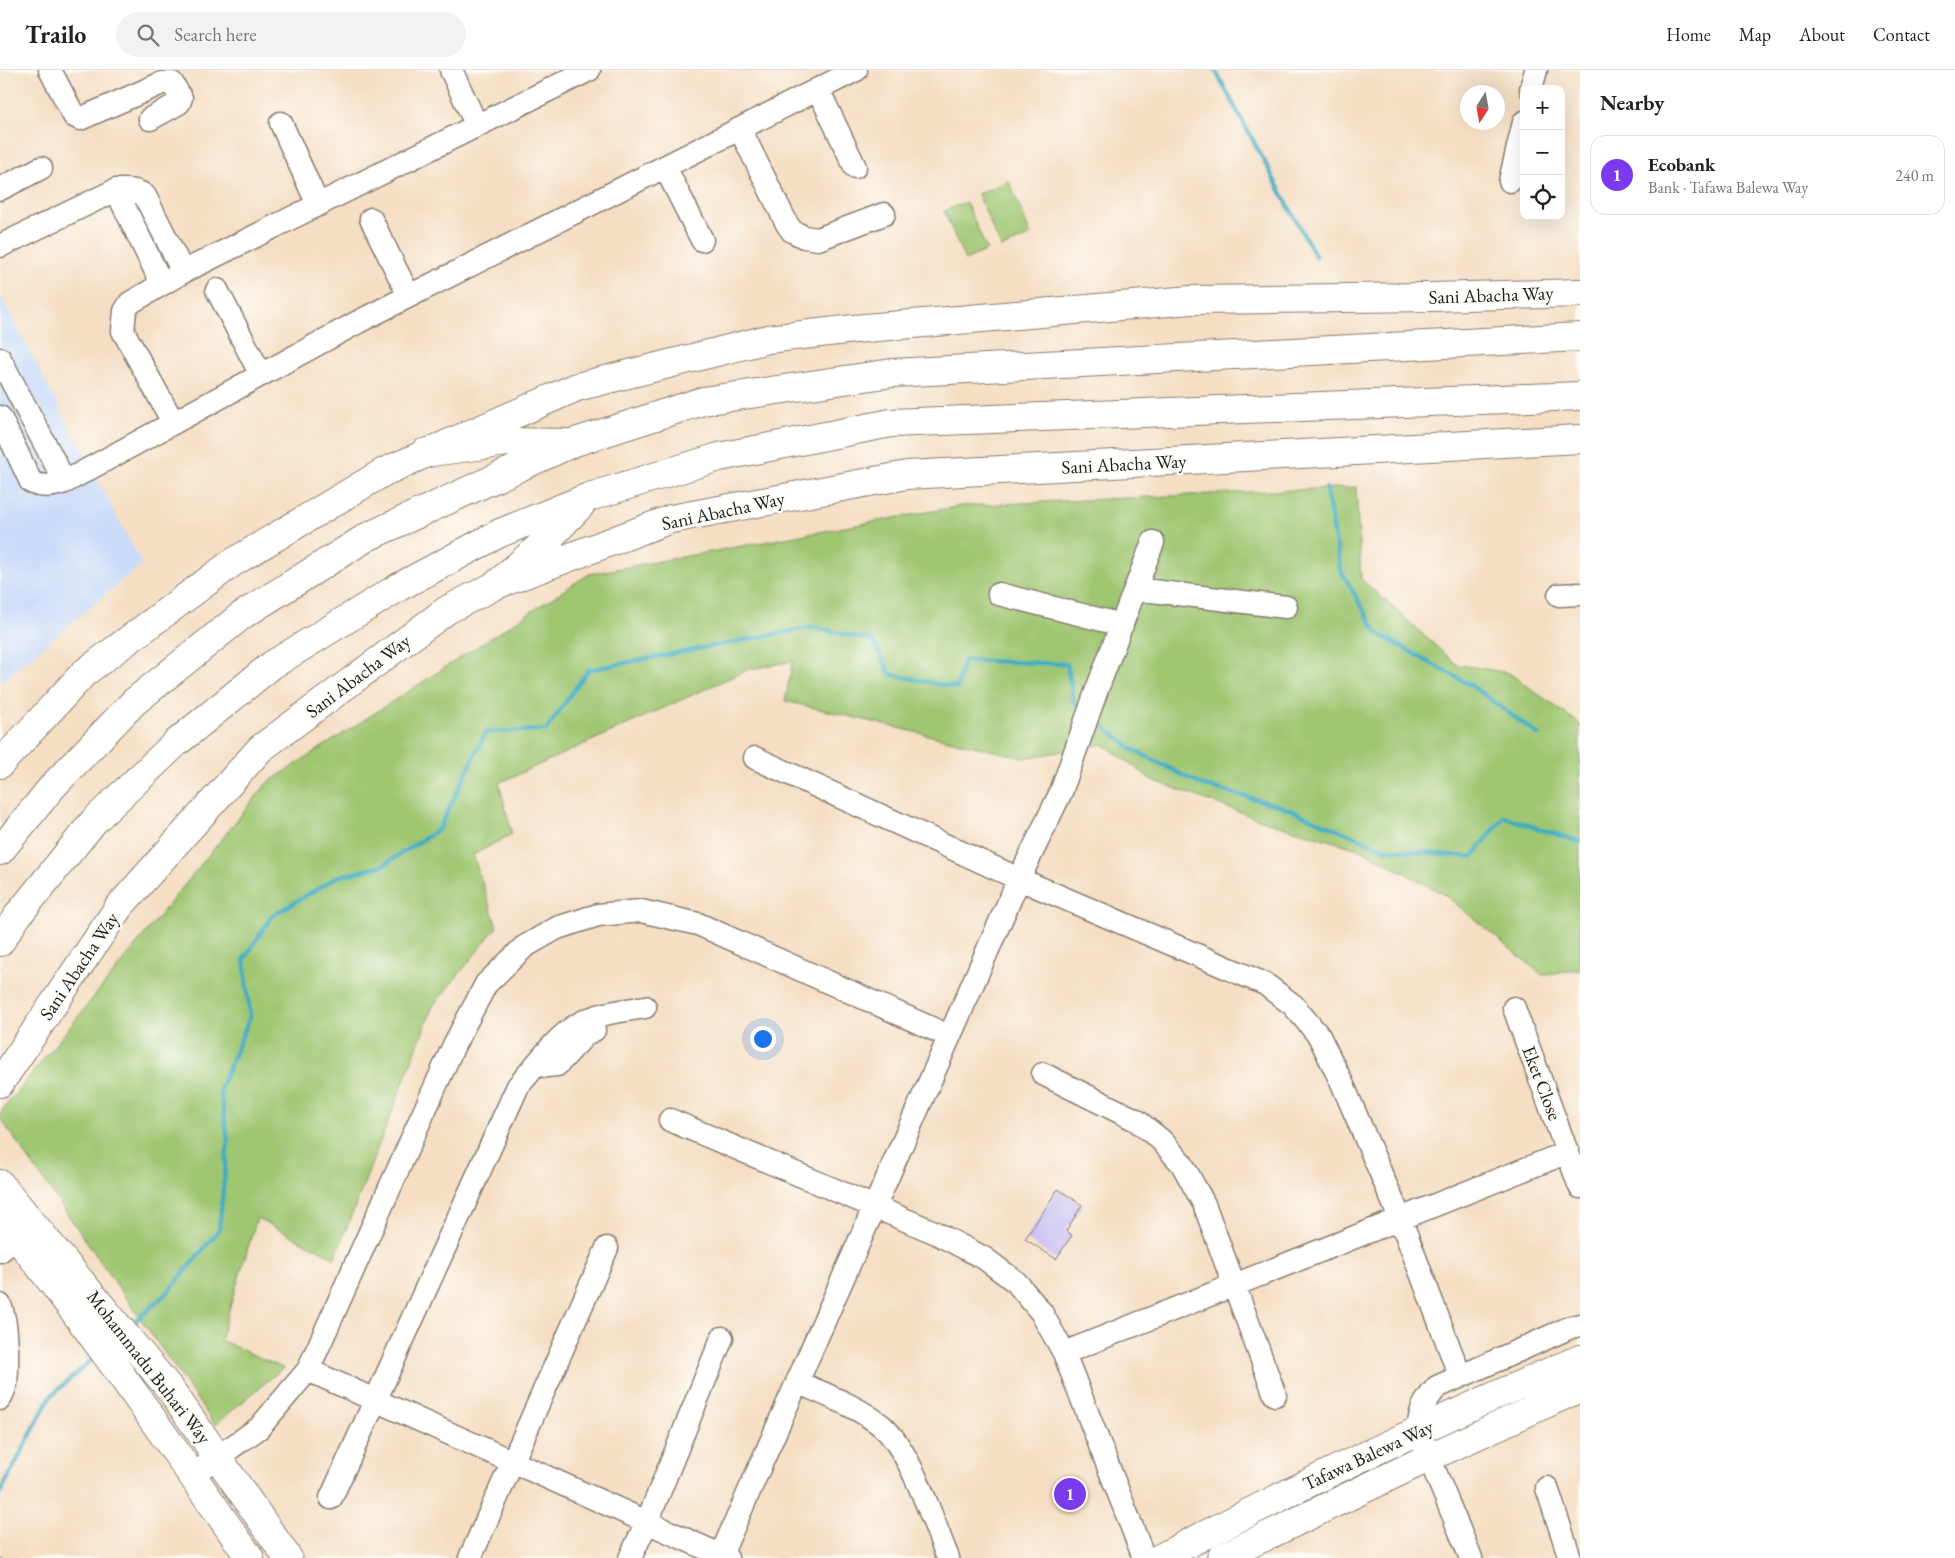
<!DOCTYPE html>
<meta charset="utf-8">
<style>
:root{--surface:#fff;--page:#f2f2f2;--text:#222;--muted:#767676;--line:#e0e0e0;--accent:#7c3aed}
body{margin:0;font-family:"EB Garamond",serif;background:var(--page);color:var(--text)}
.controls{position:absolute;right:15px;top:15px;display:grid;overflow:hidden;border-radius:10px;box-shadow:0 5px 20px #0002}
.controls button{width:45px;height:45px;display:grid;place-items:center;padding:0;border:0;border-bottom:1px solid var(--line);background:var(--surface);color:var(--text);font:25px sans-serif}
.compass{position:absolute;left:1460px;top:15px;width:45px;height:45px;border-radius:50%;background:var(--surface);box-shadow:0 5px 20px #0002;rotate:191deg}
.you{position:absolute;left:762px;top:968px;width:18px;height:18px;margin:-12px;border:4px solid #fff;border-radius:50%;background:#1a73e8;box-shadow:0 0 0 8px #1a73e833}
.badge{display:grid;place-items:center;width:32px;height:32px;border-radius:50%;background:var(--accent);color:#fff;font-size:16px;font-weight:700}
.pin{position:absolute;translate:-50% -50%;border:2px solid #fff;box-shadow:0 1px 5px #0006}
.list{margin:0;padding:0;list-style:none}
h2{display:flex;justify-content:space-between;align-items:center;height:65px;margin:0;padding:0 20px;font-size:21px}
h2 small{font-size:16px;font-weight:400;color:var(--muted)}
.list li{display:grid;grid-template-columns:32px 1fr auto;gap:15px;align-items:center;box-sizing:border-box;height:80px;margin:0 10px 10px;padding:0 10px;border:1px solid var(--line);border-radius:15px}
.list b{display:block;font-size:19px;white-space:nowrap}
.list p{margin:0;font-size:16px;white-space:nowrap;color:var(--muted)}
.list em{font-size:16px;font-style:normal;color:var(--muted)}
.icon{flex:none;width:28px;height:28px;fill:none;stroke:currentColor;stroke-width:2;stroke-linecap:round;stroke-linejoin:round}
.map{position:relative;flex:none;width:1580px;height:1488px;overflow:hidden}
header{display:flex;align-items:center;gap:30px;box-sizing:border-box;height:70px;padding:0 25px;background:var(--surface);border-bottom:1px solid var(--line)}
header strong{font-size:24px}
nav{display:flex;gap:28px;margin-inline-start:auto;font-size:18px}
.search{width:350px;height:45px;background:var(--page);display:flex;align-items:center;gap:12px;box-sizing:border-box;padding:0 18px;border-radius:28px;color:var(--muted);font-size:19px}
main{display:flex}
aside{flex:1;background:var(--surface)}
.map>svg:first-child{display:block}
.built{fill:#cadcf9}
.green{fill:#9fc671;stroke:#5e7146}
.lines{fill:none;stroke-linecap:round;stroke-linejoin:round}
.stream{stroke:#40acbf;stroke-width:4.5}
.building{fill:#c2b8f3}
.minor-casing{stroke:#887d70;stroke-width:25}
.major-casing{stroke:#887d70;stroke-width:30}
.highway-casing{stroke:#887d70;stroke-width:30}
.minor{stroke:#fff;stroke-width:22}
.major{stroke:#fff;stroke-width:28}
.highway{stroke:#fff;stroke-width:28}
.labels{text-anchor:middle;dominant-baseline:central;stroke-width:5;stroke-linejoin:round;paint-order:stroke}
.street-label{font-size:19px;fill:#1c1c1c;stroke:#fdfcf7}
</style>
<header>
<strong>Trailo</strong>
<div class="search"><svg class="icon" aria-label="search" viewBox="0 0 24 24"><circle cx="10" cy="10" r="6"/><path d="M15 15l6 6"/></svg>Search here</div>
<nav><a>Home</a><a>Map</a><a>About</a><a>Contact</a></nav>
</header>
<main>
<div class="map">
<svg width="1580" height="1488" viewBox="0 0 1580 1488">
<rect width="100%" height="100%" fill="#fdfcf7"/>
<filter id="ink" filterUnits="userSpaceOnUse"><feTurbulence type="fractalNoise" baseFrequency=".02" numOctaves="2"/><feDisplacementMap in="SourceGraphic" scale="10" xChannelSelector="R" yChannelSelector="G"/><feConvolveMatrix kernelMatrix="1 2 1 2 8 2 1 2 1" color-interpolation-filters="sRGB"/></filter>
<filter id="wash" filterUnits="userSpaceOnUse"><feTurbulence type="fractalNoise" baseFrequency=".0096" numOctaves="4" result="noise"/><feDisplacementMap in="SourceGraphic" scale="20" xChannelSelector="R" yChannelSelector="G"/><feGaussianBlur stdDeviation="1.12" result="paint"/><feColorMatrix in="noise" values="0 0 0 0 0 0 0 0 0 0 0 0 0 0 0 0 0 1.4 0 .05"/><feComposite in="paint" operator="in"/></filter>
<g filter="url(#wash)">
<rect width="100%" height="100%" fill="#f5dec3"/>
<!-- built -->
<path class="built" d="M 0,225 L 142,494 L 0,613 Z"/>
<!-- green -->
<path class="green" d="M 1009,111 L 1031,165 L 1001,178 L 978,124 Z
M 966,132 L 987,180 L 965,190 L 944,141 Z
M 1356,417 L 1361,509 L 1456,594 L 1509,603 L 1580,654 L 1580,899 L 1542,905 L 1445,825 L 1362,780 L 1264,751 L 1152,710 L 1103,674 L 1024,688 L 785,631 L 793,591 L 747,600 L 499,713 L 512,764 L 473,785 L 497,857 L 433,936 L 335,1188 L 257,1148 L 220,1270 L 283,1298 L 215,1355 L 0,1048 L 0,1043 L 267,713 L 589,504 L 960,436 Z"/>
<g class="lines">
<!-- stream -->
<path class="stream" d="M 1215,0 L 1316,187
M 1326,418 L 1341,501 L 1377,563 L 1472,616 L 1539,665
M 1094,648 L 1132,679 L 1202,715 L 1281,736 L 1385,779 L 1472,787 L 1504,747 L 1580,772
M 129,1257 L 168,1222 L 219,1160 L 228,1070 L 220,1019 L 250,947 L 244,889 L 272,846 L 337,807 L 382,796 L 439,759 L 486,662 L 546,660 L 588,600 L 813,557 L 873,571 L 890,604 L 957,618 L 964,590 L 1067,594 L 1074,633 L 1084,640
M 0,1423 L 50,1327 L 97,1285
M 0,1487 L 0,1488"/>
</g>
<g id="blocks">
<!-- building -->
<path class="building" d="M 1058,1119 L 1082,1135 L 1066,1161 L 1072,1165 L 1056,1189 L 1025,1169 Z"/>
</g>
</g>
<g filter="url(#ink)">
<use href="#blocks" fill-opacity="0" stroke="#887d70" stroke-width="1"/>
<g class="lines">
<defs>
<path id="minor" d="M 50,0 L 74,46 L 80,49 L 162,13 L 172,13 L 181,28 L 179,33 L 150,49
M 451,0 L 477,56
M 818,19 L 855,97
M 1531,19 L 1536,0
M 281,53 L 318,135
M 740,59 L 787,154 L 792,161 L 804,167 L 818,169 L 884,144
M 665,97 L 702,170
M 1510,111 L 1524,52
M 0,119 L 41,98
M 116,120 L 162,214
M 371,149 L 409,226
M 0,176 L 116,120 C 127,120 136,119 145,126 L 183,202
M 217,220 L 261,305
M 0,289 L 65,412
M 0,347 L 31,412 C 43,418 52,416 65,412 L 358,252 L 856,0
M 173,352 L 123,261 L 125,241 L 130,233 L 183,202 L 589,0
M 1135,519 L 1286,537
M 999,524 L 1122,555
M 1559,525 L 1580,524
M 755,688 L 1019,809 L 1265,914 L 1293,935 L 1319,966 L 1342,1013 L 1400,1148 L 1460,1306
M 1514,938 L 1580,1117
M 537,994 L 546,996 L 557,995 L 586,964 L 594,960
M 1043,1004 L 1136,1050 L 1161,1070 L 1182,1094 L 1204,1134 L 1275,1325
M 670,1050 L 934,1162 L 984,1188 L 1016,1212 L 1041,1242 L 1064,1283 L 1144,1488
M 0,1181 L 17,1167
M 0,1235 C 8,1253 8,1294 6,1314 C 5,1319 2,1324 0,1329
M 1064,1283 L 1568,1082
M 308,1300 L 727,1488
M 797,1312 C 826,1325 857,1336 882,1356 C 911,1381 933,1452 948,1488
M 192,1405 L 259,1358 L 308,1300 L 454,975 L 486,914 L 524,877 L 557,858 L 598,845 L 641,841 L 698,854 L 949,966
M 1547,1418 L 1570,1488
M 331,1428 L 518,1016 C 536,996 554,969 577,955 C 597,943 622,941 645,937
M 721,1485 L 1019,809 L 1061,722 L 1096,622 L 1153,472
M 470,1488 L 607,1178
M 630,1488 L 647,1452 L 722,1268
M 1471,1488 L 1418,1361 C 1420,1340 1423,1333 1437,1317 L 1571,1257 L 1580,1255"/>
<path id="major" d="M 0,694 L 84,603 L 232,493 L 384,402 L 577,317 L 768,269 L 854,259 L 1191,230 L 1431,227 L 1580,223
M 0,1013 L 119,837 L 260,679 L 447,540 L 496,515 L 671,449 L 907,405 L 1580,369
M 0,1114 L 170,1319 L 288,1488
M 0,1147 C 90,1256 169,1373 250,1488
M 1160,1488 C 1297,1417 1437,1349 1580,1289
M 1221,1488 L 1430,1387 L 1580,1318"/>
<path id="highway" d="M 424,383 L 507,372 L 566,373
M 496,515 L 548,469 L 580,436
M 0,781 L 53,716 L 134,632 L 241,546 L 367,467 L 572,373 L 703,331 L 892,303 L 1580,267
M 0,872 L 18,845 L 94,751 L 176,673 L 272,595 L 399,517 L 500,463 L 589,427 L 719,387 L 891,353 L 1580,326"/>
</defs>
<!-- minor casing -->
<use href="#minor" class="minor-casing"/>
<!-- major casing -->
<use href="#major" class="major-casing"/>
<!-- highway casing -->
<use href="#highway" class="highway-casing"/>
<!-- minor -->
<use href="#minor" class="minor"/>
<!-- major -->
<use href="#major" class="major"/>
<!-- highway -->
<use href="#highway" class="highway"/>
</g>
</g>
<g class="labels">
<!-- street labels -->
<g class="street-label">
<text transform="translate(1491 225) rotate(-2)">Sani Abacha Way</text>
<text transform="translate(1124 394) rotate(-3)">Sani Abacha Way</text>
<text transform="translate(723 441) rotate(-12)">Sani Abacha Way</text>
<text transform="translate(358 606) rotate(-37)">Sani Abacha Way</text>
<text transform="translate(79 896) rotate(-56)">Sani Abacha Way</text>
<text transform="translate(1542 1013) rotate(69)">Eket Close</text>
<text transform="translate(149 1297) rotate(52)">Mohammadu Buhari Way</text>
<text transform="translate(1368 1385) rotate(-25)">Tafawa Balewa Way</text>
</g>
</g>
</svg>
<div class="controls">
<button>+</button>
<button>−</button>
<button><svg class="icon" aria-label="locate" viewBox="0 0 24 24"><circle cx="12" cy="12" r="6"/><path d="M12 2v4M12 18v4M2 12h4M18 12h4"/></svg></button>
</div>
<svg class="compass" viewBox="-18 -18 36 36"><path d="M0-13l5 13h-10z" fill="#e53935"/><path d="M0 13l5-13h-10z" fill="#767676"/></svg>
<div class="you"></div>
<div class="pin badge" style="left:1070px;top:1424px">1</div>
</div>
<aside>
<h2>Nearby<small></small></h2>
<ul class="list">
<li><span class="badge">1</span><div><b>Ecobank</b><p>Bank · Tafawa Balewa Way</p></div><em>240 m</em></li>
</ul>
</aside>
</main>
